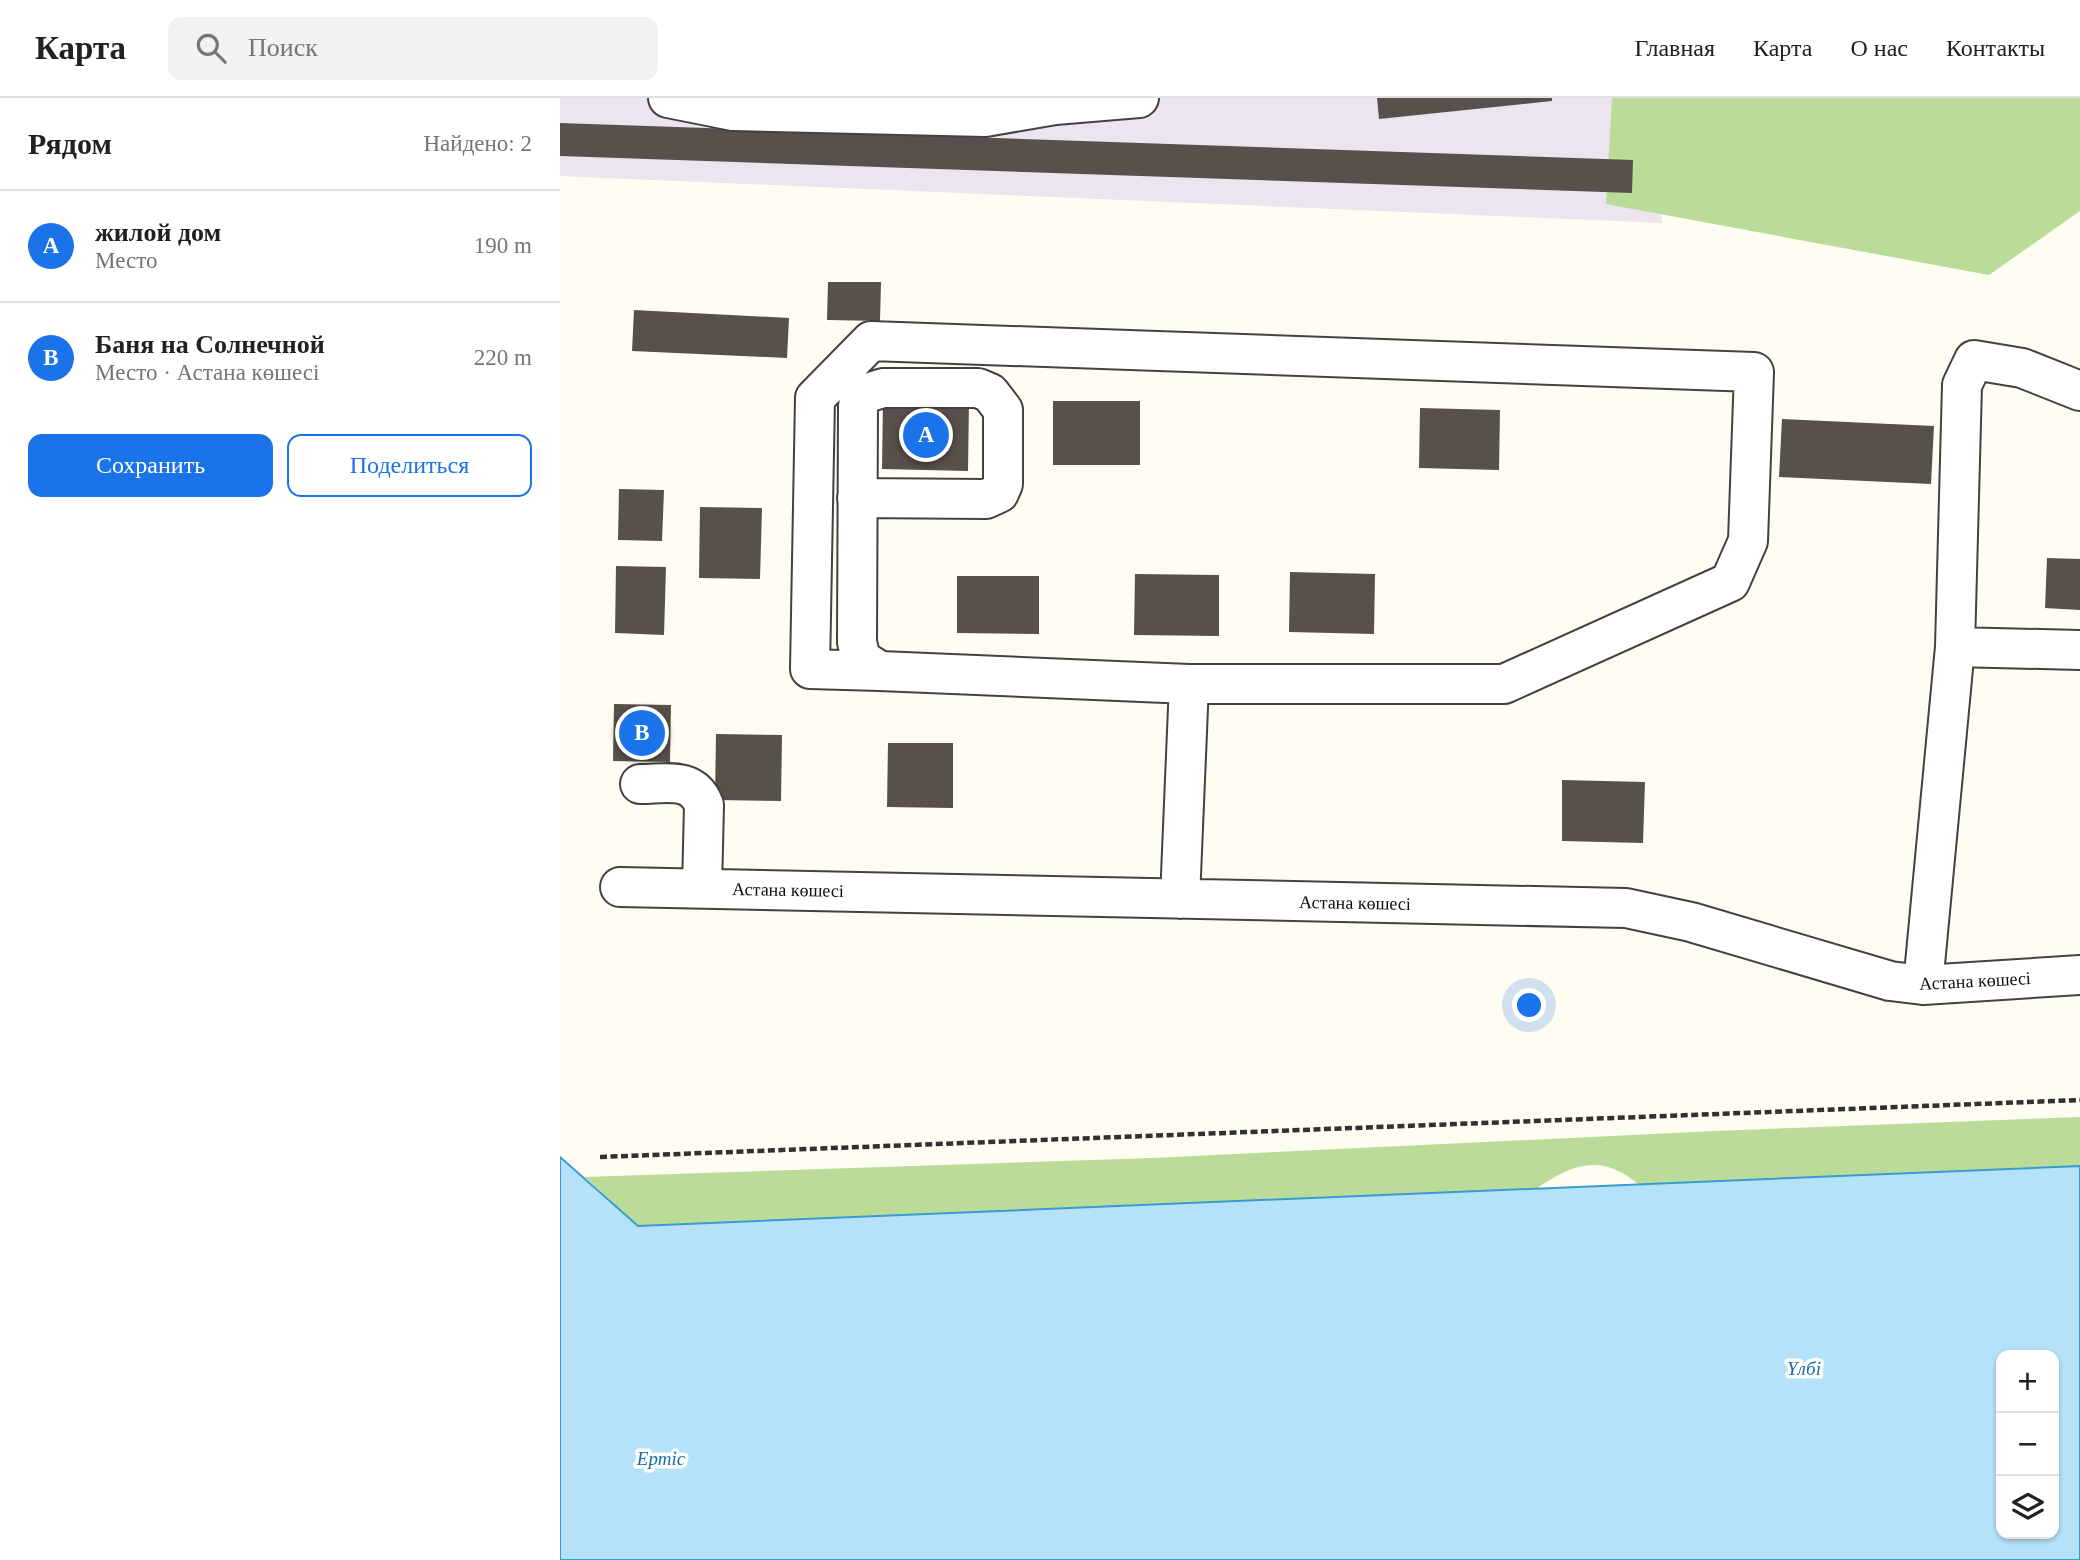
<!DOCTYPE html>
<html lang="ru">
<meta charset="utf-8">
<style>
:root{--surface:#fff;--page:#f2f2f2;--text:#202124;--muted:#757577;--line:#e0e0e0;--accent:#1a73e8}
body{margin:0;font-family:"Times New Roman",serif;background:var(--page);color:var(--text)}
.controls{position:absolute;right:21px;bottom:21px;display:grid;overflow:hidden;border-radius:14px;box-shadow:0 2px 5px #0004}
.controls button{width:63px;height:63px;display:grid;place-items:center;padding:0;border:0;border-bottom:2px solid var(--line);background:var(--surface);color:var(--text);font:35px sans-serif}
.you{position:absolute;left:970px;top:908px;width:24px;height:24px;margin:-18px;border:5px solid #fff;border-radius:50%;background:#1a73e8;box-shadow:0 0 0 10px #1a73e833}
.badge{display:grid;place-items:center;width:46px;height:46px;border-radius:50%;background:var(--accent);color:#fff;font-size:23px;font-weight:700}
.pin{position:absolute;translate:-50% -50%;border:4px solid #fff;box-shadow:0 2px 7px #0006}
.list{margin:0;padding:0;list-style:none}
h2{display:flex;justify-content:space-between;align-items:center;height:91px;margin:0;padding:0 28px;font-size:30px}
h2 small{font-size:23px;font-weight:400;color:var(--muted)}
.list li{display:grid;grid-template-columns:46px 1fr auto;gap:21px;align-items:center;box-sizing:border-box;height:112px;padding:0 28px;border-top:2px solid var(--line)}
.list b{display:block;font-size:26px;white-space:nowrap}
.list p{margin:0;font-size:23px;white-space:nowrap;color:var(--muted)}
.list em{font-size:23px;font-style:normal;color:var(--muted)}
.actions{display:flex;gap:14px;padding:21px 28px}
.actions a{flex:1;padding:16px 0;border:2px solid var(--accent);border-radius:14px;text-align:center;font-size:24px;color:var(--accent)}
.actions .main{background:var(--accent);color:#fff}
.icon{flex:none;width:38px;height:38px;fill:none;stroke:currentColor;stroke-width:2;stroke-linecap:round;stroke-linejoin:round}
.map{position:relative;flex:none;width:1520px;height:1462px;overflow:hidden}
header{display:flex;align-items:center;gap:42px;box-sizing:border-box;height:98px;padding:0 35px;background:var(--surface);border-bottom:2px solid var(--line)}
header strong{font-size:33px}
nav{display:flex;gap:38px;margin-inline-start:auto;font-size:24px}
.search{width:490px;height:63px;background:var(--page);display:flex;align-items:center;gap:18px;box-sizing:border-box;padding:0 24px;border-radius:14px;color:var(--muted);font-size:26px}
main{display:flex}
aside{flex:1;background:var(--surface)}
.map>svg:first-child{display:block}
.industrial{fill:#ece4ee}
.forest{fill:#badc98}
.water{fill:#b5e2f8;stroke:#399cd1;stroke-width:2;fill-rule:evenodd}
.building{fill:#58504b}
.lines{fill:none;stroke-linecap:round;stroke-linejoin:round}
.minor-casing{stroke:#424242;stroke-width:42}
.path{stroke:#313131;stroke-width:4.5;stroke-dasharray:7 3.5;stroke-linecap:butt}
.minor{stroke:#fff;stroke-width:38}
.labels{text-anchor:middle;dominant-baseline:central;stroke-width:7;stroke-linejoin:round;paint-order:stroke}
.street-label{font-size:18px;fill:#0f0f0f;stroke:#fff}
.water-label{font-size:19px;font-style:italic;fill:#146da6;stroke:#fff}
</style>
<header>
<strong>Карта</strong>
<div class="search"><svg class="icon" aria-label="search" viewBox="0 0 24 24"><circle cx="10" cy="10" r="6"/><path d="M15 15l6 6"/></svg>Поиск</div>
<nav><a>Главная</a><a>Карта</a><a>О нас</a><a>Контакты</a></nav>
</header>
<main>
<aside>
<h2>Рядом<small>Найдено: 2</small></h2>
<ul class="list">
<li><span class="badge">A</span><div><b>жилой дом</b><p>Место</p></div><em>190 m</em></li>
<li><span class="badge">B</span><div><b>Баня на Солнечной</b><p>Место · Астана көшесі</p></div><em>220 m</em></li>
</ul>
<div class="actions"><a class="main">Сохранить</a><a>Поделиться</a></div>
</aside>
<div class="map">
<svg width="1520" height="1462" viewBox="0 0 1520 1462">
<rect width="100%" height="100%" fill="#fffcf2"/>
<!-- industrial -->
<path class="industrial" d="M 0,0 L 1095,0 L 1102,125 L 0,78 Z"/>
<!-- forest -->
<path class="forest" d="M 1052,0 L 1520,0 L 1520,113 L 1429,177 L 1046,106 Z
M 1520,1019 L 1520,1068 L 1078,1086 C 1041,1055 1012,1066 976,1091 L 78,1128 L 25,1079 L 592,1060 L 1155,1033 Z"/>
<!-- water -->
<path class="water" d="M 0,1059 L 78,1128 L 1520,1068 L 1520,1462 L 0,1462 ZM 1494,1257 L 1494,1436 L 1441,1436 L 1441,1257 Z"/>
<!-- building -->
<path class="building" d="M 817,0 L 992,0 L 992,3 L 819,21 Z
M 0,25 L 1073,62 L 1072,95 L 0,58 Z
M 268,184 L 321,184 L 320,223 L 267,222 Z
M 74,212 L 229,220 L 227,260 L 72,253 Z
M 323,301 L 409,303 L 408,373 L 322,371 Z
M 493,303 L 580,303 L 580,367 L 493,367 Z
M 860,310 L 940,312 L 939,372 L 859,370 Z
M 1222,321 L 1374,328 L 1371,386 L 1219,379 Z
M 59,391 L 104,392 L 102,443 L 58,442 Z
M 140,409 L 202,410 L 200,481 L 139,480 Z
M 1487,460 L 1520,461 L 1520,512 L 1485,510 Z
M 56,468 L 106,469 L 104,537 L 55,535 Z
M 730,474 L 815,476 L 814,536 L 729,534 Z
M 575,476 L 659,477 L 659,538 L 574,537 Z
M 397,478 L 479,478 L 479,536 L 397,535 Z
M 54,606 L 111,607 L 110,664 L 53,663 Z
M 156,636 L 222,637 L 221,703 L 155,702 Z
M 328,645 L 393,645 L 393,710 L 327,709 Z
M 1002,682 L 1085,684 L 1083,745 L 1002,743 Z"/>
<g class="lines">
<defs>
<path id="minor" d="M 108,0 L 173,13 L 425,19 L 495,7 L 579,0
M 297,400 L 426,401 L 439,395 L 443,386 L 443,312 L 430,295 L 418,290 L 323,290 L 304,296 L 298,307 L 297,544 L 301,561 L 320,573 L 629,586 L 944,586 L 1170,484 L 1188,443 L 1194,274 L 311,243 L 255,300 L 250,571 L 320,573
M 1395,549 L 1520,552
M 80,686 C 106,686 133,678 144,707 L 142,790
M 60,789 L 1066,810 L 1131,824 L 1330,883 L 1363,887 L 1520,877
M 620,801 L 629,586
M 1363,887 L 1395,549 L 1402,287 L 1414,262 L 1462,270 L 1520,293"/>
</defs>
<!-- minor casing -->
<use href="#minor" class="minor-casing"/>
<!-- path -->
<path class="path" d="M 40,1059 L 1520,1002"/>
<!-- minor -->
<use href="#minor" class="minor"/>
</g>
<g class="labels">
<!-- street labels -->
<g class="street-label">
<text transform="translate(228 792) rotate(1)">Астана көшесі</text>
<text transform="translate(795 805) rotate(1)">Астана көшесі</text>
<text transform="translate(1415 883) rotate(-3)">Астана көшесі</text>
</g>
<!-- water labels -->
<g class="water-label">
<text x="1244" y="1270">Үлбі</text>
<text x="101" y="1360">Ертіс</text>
</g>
</g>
</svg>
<div class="controls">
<button>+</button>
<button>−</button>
<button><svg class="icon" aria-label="layers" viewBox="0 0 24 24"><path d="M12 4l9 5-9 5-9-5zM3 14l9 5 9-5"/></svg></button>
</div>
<div class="you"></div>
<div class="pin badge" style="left:366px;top:337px">A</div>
<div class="pin badge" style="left:82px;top:635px">B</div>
</div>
</main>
